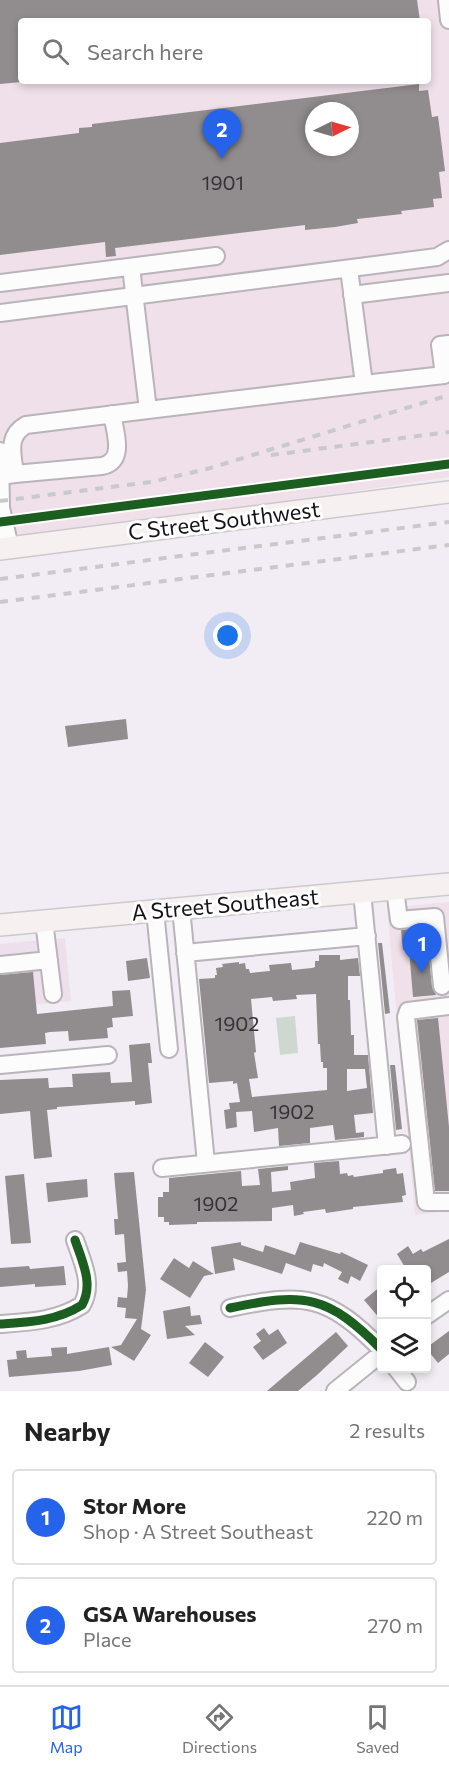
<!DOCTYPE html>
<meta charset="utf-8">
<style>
:root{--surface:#fff;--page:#f2f2f2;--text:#222;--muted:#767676;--line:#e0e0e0;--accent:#2563eb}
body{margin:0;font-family:Commissioner,sans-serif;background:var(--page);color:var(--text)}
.controls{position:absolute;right:18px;bottom:18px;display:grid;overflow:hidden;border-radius:6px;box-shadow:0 3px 9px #0003}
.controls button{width:54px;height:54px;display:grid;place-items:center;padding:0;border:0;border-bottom:2px solid var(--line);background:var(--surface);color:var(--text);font:30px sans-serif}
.compass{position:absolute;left:305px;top:102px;width:54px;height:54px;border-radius:50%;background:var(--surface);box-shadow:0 3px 9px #0003;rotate:85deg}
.you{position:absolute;left:228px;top:636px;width:21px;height:21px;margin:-15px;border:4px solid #fff;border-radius:50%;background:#1a73e8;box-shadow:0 0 0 9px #1a73e833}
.badge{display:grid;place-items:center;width:39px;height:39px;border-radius:50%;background:var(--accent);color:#fff;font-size:20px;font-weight:700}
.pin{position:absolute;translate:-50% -50px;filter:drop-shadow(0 2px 3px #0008)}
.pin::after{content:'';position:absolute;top:32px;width:21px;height:18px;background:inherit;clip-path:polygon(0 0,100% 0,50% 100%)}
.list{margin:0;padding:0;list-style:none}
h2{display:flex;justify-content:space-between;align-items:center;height:78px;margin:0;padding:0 24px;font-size:26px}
h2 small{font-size:20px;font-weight:400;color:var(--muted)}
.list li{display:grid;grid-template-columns:39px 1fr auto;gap:18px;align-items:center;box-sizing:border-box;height:96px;margin:0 12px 12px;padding:0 12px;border:2px solid var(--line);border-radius:6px}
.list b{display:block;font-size:22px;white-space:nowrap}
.list p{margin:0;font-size:20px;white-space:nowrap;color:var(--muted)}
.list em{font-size:20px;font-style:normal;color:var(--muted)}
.icon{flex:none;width:33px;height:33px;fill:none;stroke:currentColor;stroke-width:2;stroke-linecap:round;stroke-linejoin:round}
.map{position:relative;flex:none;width:449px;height:1391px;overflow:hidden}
.search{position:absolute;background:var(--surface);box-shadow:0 3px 9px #0003;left:18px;right:18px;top:18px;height:66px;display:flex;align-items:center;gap:15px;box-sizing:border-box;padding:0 21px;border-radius:6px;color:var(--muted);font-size:22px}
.sheet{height:294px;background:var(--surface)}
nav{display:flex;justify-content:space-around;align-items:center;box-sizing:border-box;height:84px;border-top:2px solid var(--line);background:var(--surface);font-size:16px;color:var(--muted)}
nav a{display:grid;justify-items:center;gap:3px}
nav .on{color:var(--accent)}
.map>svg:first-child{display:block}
.commercial{fill:#ede0ec}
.industrial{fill:#efe0e9;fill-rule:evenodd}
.green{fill:#cfd8d0}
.building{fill:#918c8e;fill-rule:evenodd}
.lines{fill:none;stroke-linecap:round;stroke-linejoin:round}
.minor-casing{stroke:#b8b4b9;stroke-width:20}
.major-casing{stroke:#ccc9cd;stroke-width:24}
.minor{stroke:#fdfcfd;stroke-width:16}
.major{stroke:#f7f0f0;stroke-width:21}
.rail{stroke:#c9c8ca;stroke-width:4;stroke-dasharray:8 8;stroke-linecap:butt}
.cycleway-casing{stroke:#fff;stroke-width:13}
.cycleway{stroke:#1b5e20;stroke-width:9}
.labels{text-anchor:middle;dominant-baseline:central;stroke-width:6;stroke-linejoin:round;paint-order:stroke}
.number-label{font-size:20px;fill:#353136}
.street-label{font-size:22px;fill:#161318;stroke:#fff}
</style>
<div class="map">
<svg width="449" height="1391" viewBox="0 0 449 1391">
<rect width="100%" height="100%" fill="#f2edf4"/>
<!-- commercial -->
<path class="commercial" d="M 65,938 L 71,1001 L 0,1008 L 0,944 Z"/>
<!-- industrial -->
<path class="industrial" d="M 0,0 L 449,0 L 449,477 L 0,544 ZM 21,21 L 428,21 L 428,81 L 21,81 ZM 314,111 L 350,111 L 350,147 L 314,147 Z
M 449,902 L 449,1211 L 415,1215 L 387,908 Z"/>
<!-- green -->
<path class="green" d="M 295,1016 L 298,1053 L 280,1055 L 276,1018 Z"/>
<!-- building -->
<path class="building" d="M 0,0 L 417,0 L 420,21 L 21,21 L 21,82 L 0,84 Z
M 419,84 L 419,91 L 428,90 L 432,117 L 438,116 L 445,171 L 439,172 L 442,198 L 433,199 L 434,207 L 401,211 L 402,214 L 357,219 L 358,223 L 335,227 L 305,230 L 305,225 L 115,248 L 116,256 L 106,257 L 105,242 L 0,255 L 0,143 L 79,133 L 79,128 L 92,127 L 92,124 ZM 314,111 L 350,111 L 350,147 L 314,147 Z
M 126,719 L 128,739 L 68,747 L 65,726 Z
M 426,928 L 432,987 L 436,995 L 413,997 L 409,949 L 403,950 L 401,930 Z
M 378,943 L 382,943 L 390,1013 L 385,1014 Z
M 319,955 L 340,955 L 340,960 L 358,958 L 360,976 L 348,976 L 348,1000 L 350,1000 L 351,1035 L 354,1035 L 354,1055 L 368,1055 L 373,1113 L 354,1115 L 356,1133 L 364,1132 L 364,1137 L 335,1140 L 333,1125 L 310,1128 L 310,1143 L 279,1146 L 278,1128 L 254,1132 L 252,1111 L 236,1112 L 237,1127 L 226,1129 L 224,1110 L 230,1109 L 229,1103 L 240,1102 L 237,1083 L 233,1084 L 233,1081 L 209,1083 L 199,979 L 215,978 L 215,975 L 217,975 L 216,968 L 223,967 L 222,964 L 239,962 L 239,964 L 245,963 L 246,969 L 249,969 L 250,973 L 270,971 L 269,965 L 291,963 L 292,970 L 312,968 L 315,967 L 315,961 L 319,961 ZM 316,994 L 318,1044 L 320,1044 L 321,1062 L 323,1062 L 323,1068 L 327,1068 L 327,1090 L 252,1097 L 249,1079 L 258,1078 L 254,1053 L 256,1052 L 251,999 L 272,997 L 273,1001 L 297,999 L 296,995 ZM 347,1069 L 365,1069 L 367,1088 L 347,1091 Z
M 147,958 L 150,978 L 128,981 L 126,961 Z
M 33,972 L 37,1014 L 113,1006 L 112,991 L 130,990 L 133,1016 L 112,1018 L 113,1027 L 107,1028 L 108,1038 L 69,1041 L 68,1031 L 50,1032 L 45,1033 L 46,1044 L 0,1048 L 0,975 Z
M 438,1018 L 449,1127 L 449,1191 L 435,1191 L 417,1020 Z
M 150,1043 L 152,1063 L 148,1063 L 152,1103 L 135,1105 L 135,1101 L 57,1107 L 57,1109 L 47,1110 L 52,1157 L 34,1159 L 30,1111 L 0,1114 L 0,1080 L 48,1078 L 49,1088 L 67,1087 L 73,1087 L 72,1074 L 110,1072 L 111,1083 L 132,1082 L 129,1045 Z
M 390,1065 L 395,1065 L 402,1129 L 396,1130 Z
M 339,1161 L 340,1174 L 347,1173 L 348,1176 L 353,1175 L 354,1177 L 383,1173 L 383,1170 L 396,1168 L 397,1174 L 403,1173 L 406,1195 L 402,1196 L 403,1202 L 353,1207 L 353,1209 L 326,1213 L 325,1209 L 303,1212 L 304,1214 L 294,1216 L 293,1205 L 272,1208 L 272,1221 L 197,1222 L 197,1224 L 169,1225 L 169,1222 L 164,1222 L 164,1217 L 158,1217 L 158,1197 L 163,1197 L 163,1192 L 169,1192 L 169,1178 L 241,1171 L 242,1186 L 260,1185 L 258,1169 L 288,1166 L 288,1170 L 271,1172 L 272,1192 L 291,1190 L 290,1182 L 315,1178 L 314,1163 Z
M 134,1172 L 146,1290 L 141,1329 L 151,1335 L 134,1361 L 111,1347 L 121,1345 L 137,1319 L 125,1318 L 126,1308 L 117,1307 L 118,1297 L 127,1298 L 128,1286 L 127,1271 L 118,1272 L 117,1263 L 126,1262 L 124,1234 L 115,1235 L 114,1219 L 118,1219 L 114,1173 Z
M 24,1174 L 31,1243 L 11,1244 L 5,1176 Z
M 87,1179 L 88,1197 L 48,1202 L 46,1183 Z
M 449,1239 L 449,1272 L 426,1286 L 426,1269 L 406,1269 L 397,1254 L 408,1246 L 413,1254 L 421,1249 L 423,1252 Z
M 241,1242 L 241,1245 L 263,1252 L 265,1245 L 295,1255 L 300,1242 L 340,1254 L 341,1252 L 368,1265 L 360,1281 L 351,1276 L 348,1284 L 338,1279 L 342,1272 L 324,1263 L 323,1267 L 313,1264 L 311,1272 L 286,1263 L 282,1274 L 233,1258 L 235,1270 L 215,1274 L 211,1247 Z
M 174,1258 L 189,1268 L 193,1261 L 214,1274 L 204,1276 L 190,1298 L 160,1279 Z
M 29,1266 L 30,1269 L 64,1266 L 66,1285 L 35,1287 L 35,1284 L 0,1287 L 0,1268 Z
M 381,1286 L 381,1320 L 364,1300 Z
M 190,1306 L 191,1316 L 200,1315 L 202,1324 L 185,1326 L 195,1335 L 167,1339 L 163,1311 Z
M 264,1328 L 269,1335 L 278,1329 L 287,1343 L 263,1360 L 253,1347 L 261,1341 L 256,1334 Z
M 449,1331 L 449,1354 L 438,1363 L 426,1348 Z
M 336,1332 L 348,1346 L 317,1375 L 298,1391 L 267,1391 Z
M 205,1342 L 224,1357 L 208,1377 L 189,1363 Z
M 67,1347 L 67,1354 L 109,1347 L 112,1365 L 79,1371 L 9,1377 L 7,1360 L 17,1359 L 16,1351 L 26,1350 L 27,1358 L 39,1357 L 52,1356 L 51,1348 Z"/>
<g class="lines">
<defs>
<path id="minor" d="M 447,0 L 449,20
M 131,267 L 148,410 L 364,384
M 349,269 L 364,384 L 444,375 L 440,345 L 449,344
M 0,283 L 216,256
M 352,295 L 449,283
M 0,313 L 437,257 L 449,250
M 0,451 L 1,508 L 10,547
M 15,474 L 102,466 C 126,461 115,432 112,414
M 1,476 L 15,474 C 13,455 6,436 26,425 L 148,410
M 395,889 L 399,920 L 435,917 L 442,986
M 362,892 L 387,1146
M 181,908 L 206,1163
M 155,911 L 169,1049
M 44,921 L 53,994
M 185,953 L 367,936
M 0,965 L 49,960
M 449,1006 L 408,1011 L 406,1017 L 426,1202 L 449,1202
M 0,1065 L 108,1055
M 162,1168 L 402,1144
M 230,1308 C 305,1292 328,1295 382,1350
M 426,1316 L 449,1300
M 0,1324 C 29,1322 57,1321 82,1305 C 94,1284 82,1261 75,1240
M 396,1368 L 407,1382
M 335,1391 L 382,1353"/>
<path id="major" d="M 0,549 L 449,492
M 0,925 L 449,884"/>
</defs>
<!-- minor casing -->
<use href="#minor" class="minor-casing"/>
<!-- major casing -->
<use href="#major" class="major-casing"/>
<!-- minor -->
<use href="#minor" class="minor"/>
<!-- major -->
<use href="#major" class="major"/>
<!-- rail -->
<path class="rail" d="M 271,455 L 449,432
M 0,501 L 151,482 L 207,469 L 449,395
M 0,579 L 449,522
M 0,602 L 449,545"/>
<defs>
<path id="cycleway" d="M 0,522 L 449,464
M 230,1308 C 305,1292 328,1295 382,1350
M 0,1324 C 29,1322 57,1321 82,1305 C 94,1284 82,1261 75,1240"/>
</defs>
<!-- cycleway casing -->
<use href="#cycleway" class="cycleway-casing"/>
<!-- cycleway -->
<use href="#cycleway" class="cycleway"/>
</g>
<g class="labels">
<!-- number labels -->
<g class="number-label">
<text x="223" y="182">1901</text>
<text x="237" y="1023">1902</text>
<text x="292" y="1111">1902</text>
<text x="216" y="1203">1902</text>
</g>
<!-- street labels -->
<g class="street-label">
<text transform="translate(224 520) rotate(-7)">C Street Southwest</text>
<text transform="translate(225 904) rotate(-5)">A Street Southeast</text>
</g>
</g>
</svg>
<div class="controls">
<button><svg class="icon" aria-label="locate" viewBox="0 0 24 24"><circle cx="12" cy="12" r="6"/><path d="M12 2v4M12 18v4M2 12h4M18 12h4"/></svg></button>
<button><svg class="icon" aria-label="layers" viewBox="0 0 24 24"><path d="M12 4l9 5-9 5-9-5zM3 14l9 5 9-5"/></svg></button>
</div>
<svg class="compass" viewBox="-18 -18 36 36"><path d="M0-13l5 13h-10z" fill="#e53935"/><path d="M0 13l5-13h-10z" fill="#767676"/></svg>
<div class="you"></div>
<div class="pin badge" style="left:422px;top:973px">1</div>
<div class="pin badge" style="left:222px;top:159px">2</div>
<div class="search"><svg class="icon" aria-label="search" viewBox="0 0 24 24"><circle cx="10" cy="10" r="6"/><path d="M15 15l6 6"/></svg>Search here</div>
</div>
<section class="sheet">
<h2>Nearby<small>2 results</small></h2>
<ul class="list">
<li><span class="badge">1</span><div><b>Stor More</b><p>Shop · A Street Southeast</p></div><em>220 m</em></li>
<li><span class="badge">2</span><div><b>GSA Warehouses</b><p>Place</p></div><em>270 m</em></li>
</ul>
</section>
<nav>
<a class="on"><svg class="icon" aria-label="map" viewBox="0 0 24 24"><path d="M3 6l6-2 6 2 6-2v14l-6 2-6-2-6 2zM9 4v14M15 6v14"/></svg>Map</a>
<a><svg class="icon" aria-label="directions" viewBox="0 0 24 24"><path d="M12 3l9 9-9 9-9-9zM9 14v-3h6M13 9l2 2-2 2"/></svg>Directions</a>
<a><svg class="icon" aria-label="saved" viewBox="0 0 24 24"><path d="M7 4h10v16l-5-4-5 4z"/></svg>Saved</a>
</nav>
